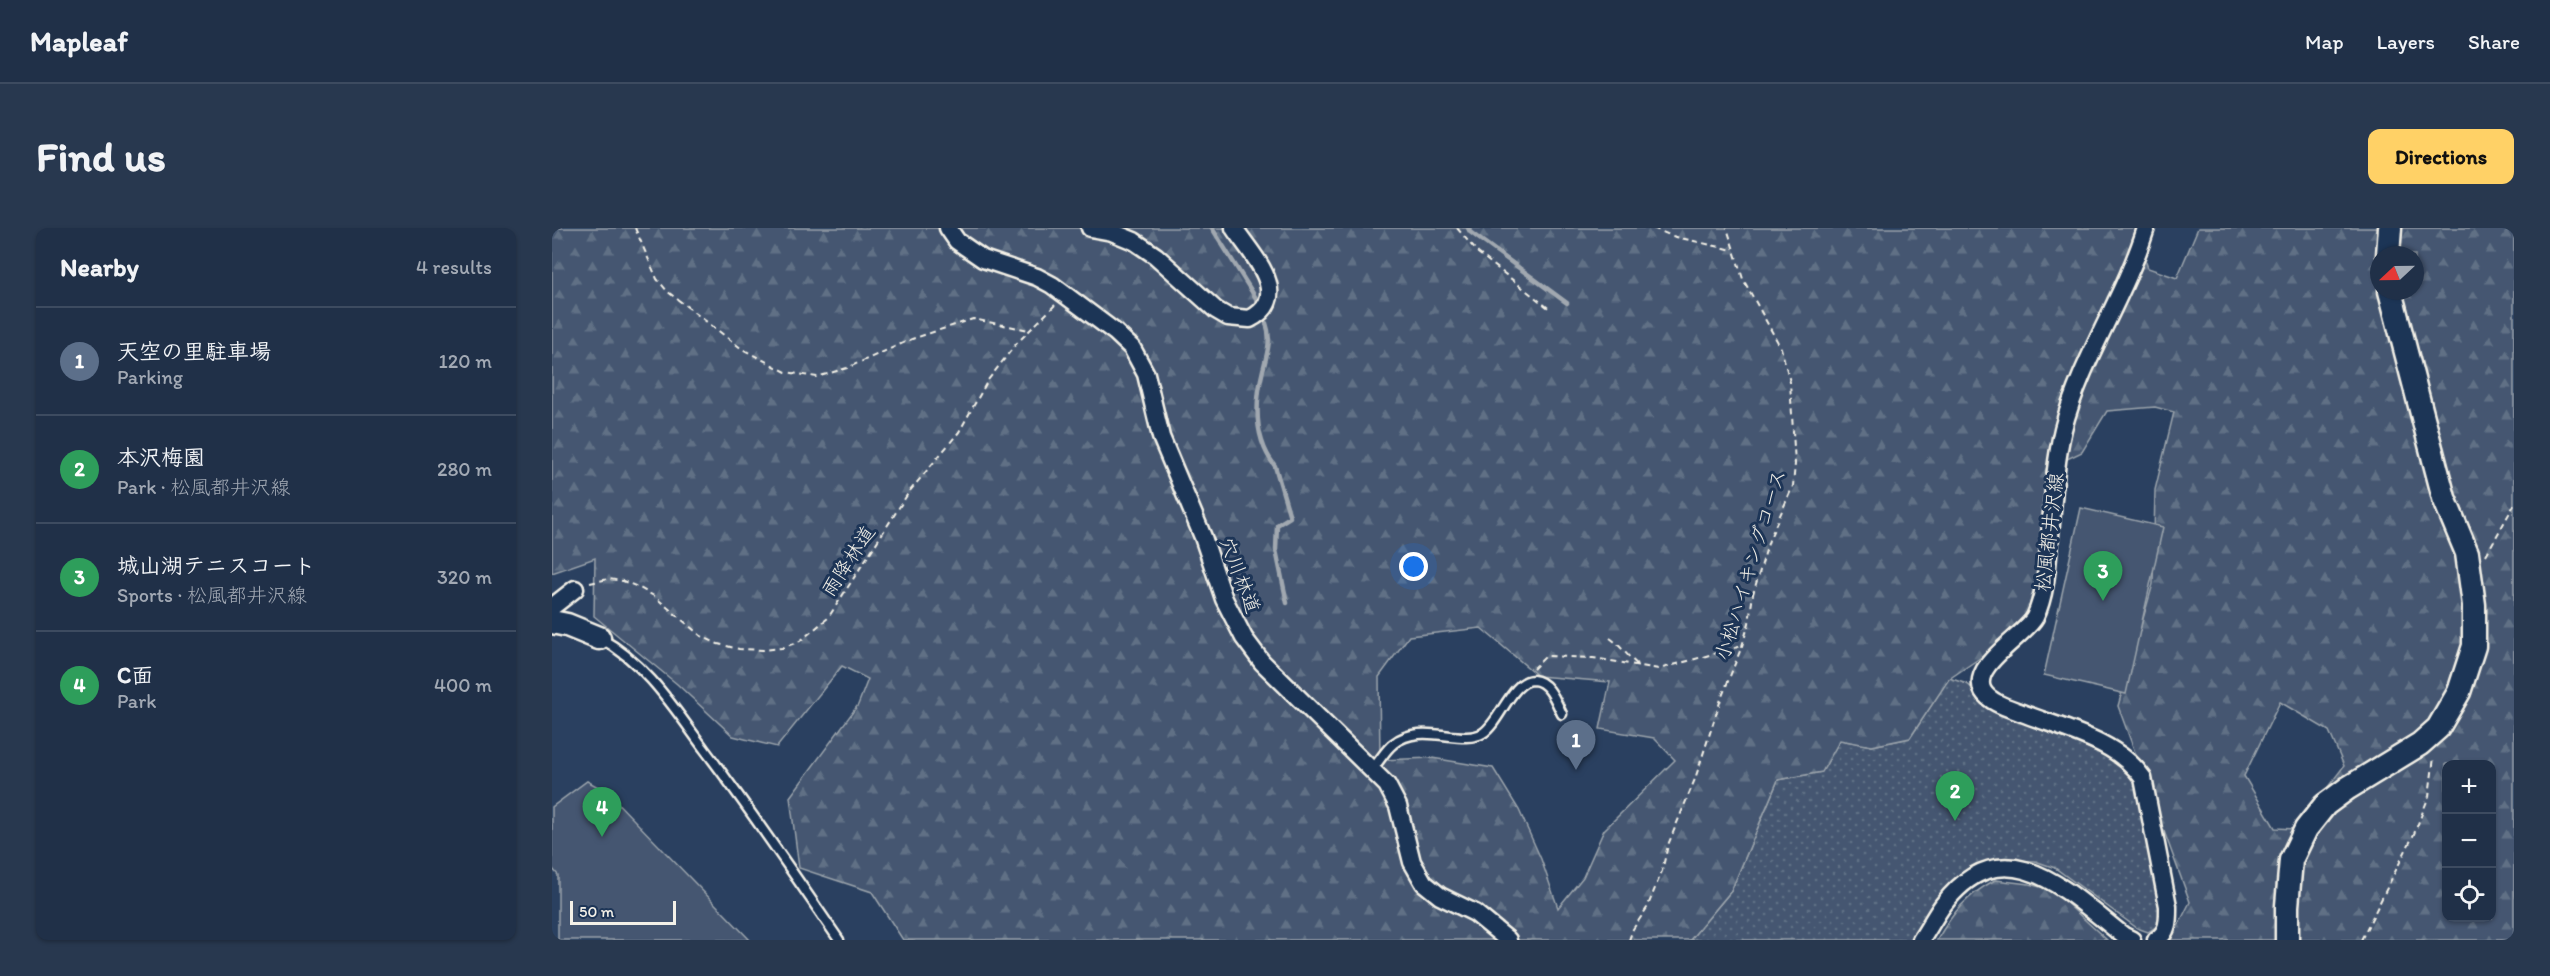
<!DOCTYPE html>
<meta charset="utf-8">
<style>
:root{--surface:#203048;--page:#28384f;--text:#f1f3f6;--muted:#a2a9b4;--line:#3d4b60;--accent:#ffd166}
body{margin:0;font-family:Itim,"Klee One",sans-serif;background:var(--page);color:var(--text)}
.controls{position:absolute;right:18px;bottom:18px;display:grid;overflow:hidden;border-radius:12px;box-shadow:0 2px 4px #0004}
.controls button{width:54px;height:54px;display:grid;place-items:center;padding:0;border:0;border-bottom:2px solid var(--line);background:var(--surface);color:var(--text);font:30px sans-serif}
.compass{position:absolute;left:1818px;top:18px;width:54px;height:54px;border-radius:50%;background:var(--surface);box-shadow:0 2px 4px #0004;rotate:248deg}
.scale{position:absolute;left:18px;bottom:15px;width:106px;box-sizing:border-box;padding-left:6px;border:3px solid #f4f1e8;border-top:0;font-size:16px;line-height:21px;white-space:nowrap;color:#f4f1e8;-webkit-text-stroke:4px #1d3557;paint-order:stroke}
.you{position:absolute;left:862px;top:339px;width:21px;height:21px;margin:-15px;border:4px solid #fff;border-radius:50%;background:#1a73e8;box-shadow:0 0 0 9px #1a73e833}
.badge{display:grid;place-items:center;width:39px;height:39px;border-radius:50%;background:var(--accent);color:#fff;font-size:20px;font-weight:700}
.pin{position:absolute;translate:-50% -50px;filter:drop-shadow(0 2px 3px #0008)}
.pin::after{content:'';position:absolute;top:32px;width:21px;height:18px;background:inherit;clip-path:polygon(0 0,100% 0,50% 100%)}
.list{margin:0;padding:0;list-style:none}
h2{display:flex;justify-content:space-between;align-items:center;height:78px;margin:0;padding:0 24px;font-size:26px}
h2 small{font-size:20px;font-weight:400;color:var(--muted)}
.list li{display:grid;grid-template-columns:39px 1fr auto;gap:18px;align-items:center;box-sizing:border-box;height:108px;padding:0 24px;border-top:2px solid var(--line)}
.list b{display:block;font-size:22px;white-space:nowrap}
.list p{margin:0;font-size:20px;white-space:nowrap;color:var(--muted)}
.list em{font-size:20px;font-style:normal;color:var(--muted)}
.icon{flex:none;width:33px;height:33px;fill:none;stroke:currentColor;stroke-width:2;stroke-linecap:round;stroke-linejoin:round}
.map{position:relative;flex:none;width:1962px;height:712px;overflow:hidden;border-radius:12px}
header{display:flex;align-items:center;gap:36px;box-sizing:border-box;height:84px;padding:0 30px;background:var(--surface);border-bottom:2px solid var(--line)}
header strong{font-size:28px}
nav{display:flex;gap:33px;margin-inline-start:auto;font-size:21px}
.intro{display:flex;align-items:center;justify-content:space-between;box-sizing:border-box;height:144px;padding:0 36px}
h1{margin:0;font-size:42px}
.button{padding:15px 27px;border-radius:12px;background:var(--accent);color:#111;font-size:21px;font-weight:700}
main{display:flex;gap:36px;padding:0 36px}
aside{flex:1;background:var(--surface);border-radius:12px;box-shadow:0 2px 4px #0004}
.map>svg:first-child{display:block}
.grass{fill:url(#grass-dots);stroke:#9ca4ac;stroke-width:1.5}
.forest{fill:url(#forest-firs);stroke:#9ca4ac;stroke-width:1.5;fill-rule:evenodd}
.park{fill:#445771;stroke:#9ca4ac;stroke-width:1.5}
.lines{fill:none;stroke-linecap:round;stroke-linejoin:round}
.stream{stroke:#a1a8b0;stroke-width:4.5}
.lane-casing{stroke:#f4f1e8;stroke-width:13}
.street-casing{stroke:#f4f1e8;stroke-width:21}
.secondary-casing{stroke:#f4f1e8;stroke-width:27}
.path{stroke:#f4f1e8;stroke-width:2;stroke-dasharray:6 4.5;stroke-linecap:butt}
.lane{stroke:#1d3557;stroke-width:8}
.street{stroke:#1d3557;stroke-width:16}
.secondary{stroke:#1d3557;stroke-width:22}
.labels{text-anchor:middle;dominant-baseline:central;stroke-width:6;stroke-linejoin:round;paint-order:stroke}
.street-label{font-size:20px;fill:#f4f1e8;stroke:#1d3557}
</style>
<header>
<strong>Mapleaf</strong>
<nav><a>Map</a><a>Layers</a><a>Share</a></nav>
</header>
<div class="intro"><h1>Find us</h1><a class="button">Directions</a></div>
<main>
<aside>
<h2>Nearby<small>4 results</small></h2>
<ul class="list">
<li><span class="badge" style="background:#5c6f8a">1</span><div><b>天空の里駐車場</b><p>Parking</p></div><em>120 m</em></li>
<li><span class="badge" style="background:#2e9e5b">2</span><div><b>本沢梅園</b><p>Park · 松風都井沢線</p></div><em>280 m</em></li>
<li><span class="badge" style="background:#2e9e5b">3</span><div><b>城山湖テニスコート</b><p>Sports · 松風都井沢線</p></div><em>320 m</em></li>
<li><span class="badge" style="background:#2e9e5b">4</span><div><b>C面</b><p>Park</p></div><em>400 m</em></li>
</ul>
</aside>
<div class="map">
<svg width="1962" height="712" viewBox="0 0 1962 712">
<defs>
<pattern id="grass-dots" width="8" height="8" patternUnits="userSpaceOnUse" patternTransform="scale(1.5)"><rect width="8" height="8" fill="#445771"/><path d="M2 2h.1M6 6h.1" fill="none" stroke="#607085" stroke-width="1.8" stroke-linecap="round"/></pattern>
<pattern id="forest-firs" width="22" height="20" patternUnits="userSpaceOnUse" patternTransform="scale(1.5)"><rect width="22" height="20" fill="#445771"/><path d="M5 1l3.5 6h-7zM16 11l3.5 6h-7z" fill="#607085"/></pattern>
</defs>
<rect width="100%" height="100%" fill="#2a4060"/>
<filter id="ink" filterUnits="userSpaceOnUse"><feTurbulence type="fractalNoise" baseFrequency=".0167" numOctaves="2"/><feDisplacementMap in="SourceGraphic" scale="12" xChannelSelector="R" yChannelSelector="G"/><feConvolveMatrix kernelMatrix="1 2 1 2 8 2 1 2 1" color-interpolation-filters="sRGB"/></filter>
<g filter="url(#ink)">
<!-- grass -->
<path class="grass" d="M 1397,450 L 1415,456 L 1439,475 L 1573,537 L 1587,555 L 1611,694 L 1596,704 L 1585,700 L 1503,640 L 1483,633 L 1446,632 L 1427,637 L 1406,649 L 1395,659 L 1362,712 L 1138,712 L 1179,663 L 1226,552 L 1269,544 L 1288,512 L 1320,518 L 1358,510 Z"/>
<!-- forest -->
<path class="forest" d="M 0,0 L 1586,0 L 1585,9 L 1596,40 L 1625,50 L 1646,0 L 1962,0 L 1962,712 L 1619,712 L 1638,674 L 1566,478 L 1601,356 L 1603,262 L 1622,184 L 1603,179 L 1555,183 L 1530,224 L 1494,241 L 1486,340 L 1474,393 L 1450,415 L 1397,451 L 1358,510 L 1320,518 L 1288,512 L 1270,544 L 1226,552 L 1179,663 L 1138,712 L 351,712 L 320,664 L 247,640 L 238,569 L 306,477 L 316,451 L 290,438 L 225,519 L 181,508 L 125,456 L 42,388 L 43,330 L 0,345 ZM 1827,27 L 1863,27 L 1863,63 L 1827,63 ZM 929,400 L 986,448 L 1058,454 L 1048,501 L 1102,510 L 1123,532 L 1052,602 L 1031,649 L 1006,680 L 989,631 L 967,582 L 941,540 L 880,530 L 828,532 L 827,449 L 857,408 ZM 1728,474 L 1777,503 L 1792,538 L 1744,601 L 1723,600 L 1692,548 ZM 1894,536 L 1940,536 L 1940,690 L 1894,690 Z
M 1443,652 L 1477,656 L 1500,662 L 1555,712 L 1385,712 C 1402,683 1414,668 1443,652 Z"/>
<!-- park -->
<path class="park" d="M 1529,280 L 1611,299 L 1574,466 L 1492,447 Z
M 35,553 L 54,563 L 198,712 L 6,712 L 6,647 L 0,640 L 0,579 Z"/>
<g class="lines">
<!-- stream -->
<path class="stream" d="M 660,0 L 707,75
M 916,0 L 918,4 L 1015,75
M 714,95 C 720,111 715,126 711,142 C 703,174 702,211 723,238 L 738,289 L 725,297 L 724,322 L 735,375"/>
<defs>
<path id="lane" d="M 48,410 C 94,435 122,480 153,522 C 200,584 243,648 287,712
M 820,541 C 828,533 833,522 841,516 C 869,493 909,518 931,505 C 948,494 960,452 981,452 C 997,453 1004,474 1010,486"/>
<path id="street" d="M 396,0 L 405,13 L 431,31 L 485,49 L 500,57 L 563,104 L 580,120 L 594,146 L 609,209 L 651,309 L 672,371 L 692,410 L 710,434 L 835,557 L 846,578 L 860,634 L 872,655 L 888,668 L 923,685 L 956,712
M 538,0 L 560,4 L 582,13 L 604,28 L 664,82 L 676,89 L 698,91 C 742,68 699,26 682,0
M 1594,0 C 1573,69 1529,131 1511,201 C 1502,239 1501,279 1497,318 C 1495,341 1493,368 1483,389 C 1473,408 1417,438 1431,463 C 1438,475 1457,480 1470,485 C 1511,501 1565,512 1591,550 L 1616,678 C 1616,691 1617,704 1604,712
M 0,379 L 23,361
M 1369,712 C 1377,700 1383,688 1391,677 C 1452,596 1516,664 1572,708 L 1580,712"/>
<path id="secondary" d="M 1836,27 L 1838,0
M 0,394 L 15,397 L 47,410
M 1735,712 L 1735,678 L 1739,632 L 1754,601 L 1773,577 L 1796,560 L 1868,516 L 1886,500 L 1907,464 L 1922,418 L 1922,377 L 1915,325 L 1892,270 L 1838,63"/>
</defs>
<!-- lane casing -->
<use href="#lane" class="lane-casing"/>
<!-- street casing -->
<use href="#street" class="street-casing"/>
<!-- secondary casing -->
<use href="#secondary" class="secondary-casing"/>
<!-- path -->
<path class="path" d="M 83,0 L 105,51 L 116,64 L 190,121 L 234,144 L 265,149 L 295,140 L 360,111 L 421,91 L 477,102
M 905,0 L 926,25 L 999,82
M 1101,0 L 1120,8 L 1181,22
M 1934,327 L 1962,277
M 38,355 L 56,351 L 71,353 L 86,359 L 102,368 L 149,408 L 166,416 L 187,421 L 211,422 L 230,420 L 248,413 L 276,390 L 357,264 L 407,204 L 436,152 L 464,116 L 503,77
M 1058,410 C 1069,418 1076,429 1086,437
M 981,441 L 994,428 L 1041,430 L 1107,441 L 1190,418
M 1077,712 L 1081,701 L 1095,680 L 1110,643 L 1116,617 L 1143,551 L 1169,471 L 1190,418 L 1197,395 L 1201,366 L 1217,312 L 1241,258 L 1243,236 L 1238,154 L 1229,120 L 1191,51 L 1175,0
M 1809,712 L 1862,606 L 1877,568 L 1882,529"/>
<!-- lane -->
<use href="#lane" class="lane"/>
<!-- street -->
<use href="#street" class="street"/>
<!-- secondary -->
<use href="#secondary" class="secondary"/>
</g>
</g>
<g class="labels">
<!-- street labels -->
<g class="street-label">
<text transform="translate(1497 304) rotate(-83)">松風都井沢線</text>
<text transform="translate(296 333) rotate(-57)">雨降林道</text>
<text transform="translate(1198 337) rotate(-73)">小松ハイキングコース</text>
<text transform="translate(688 347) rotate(69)">穴川林道</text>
</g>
</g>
</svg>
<div class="controls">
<button>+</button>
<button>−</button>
<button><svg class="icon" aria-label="locate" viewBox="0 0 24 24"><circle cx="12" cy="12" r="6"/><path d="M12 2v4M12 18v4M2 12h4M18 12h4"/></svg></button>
</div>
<svg class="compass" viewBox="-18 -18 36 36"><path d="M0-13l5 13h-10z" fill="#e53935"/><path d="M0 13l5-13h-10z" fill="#a2a9b4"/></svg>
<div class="scale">50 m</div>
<div class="you"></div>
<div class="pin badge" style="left:1024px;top:542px;background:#5c6f8a">1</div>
<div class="pin badge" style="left:1403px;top:593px;background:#2e9e5b">2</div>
<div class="pin badge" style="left:1551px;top:373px;background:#2e9e5b">3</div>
<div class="pin badge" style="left:50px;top:609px;background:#2e9e5b">4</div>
</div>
</main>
